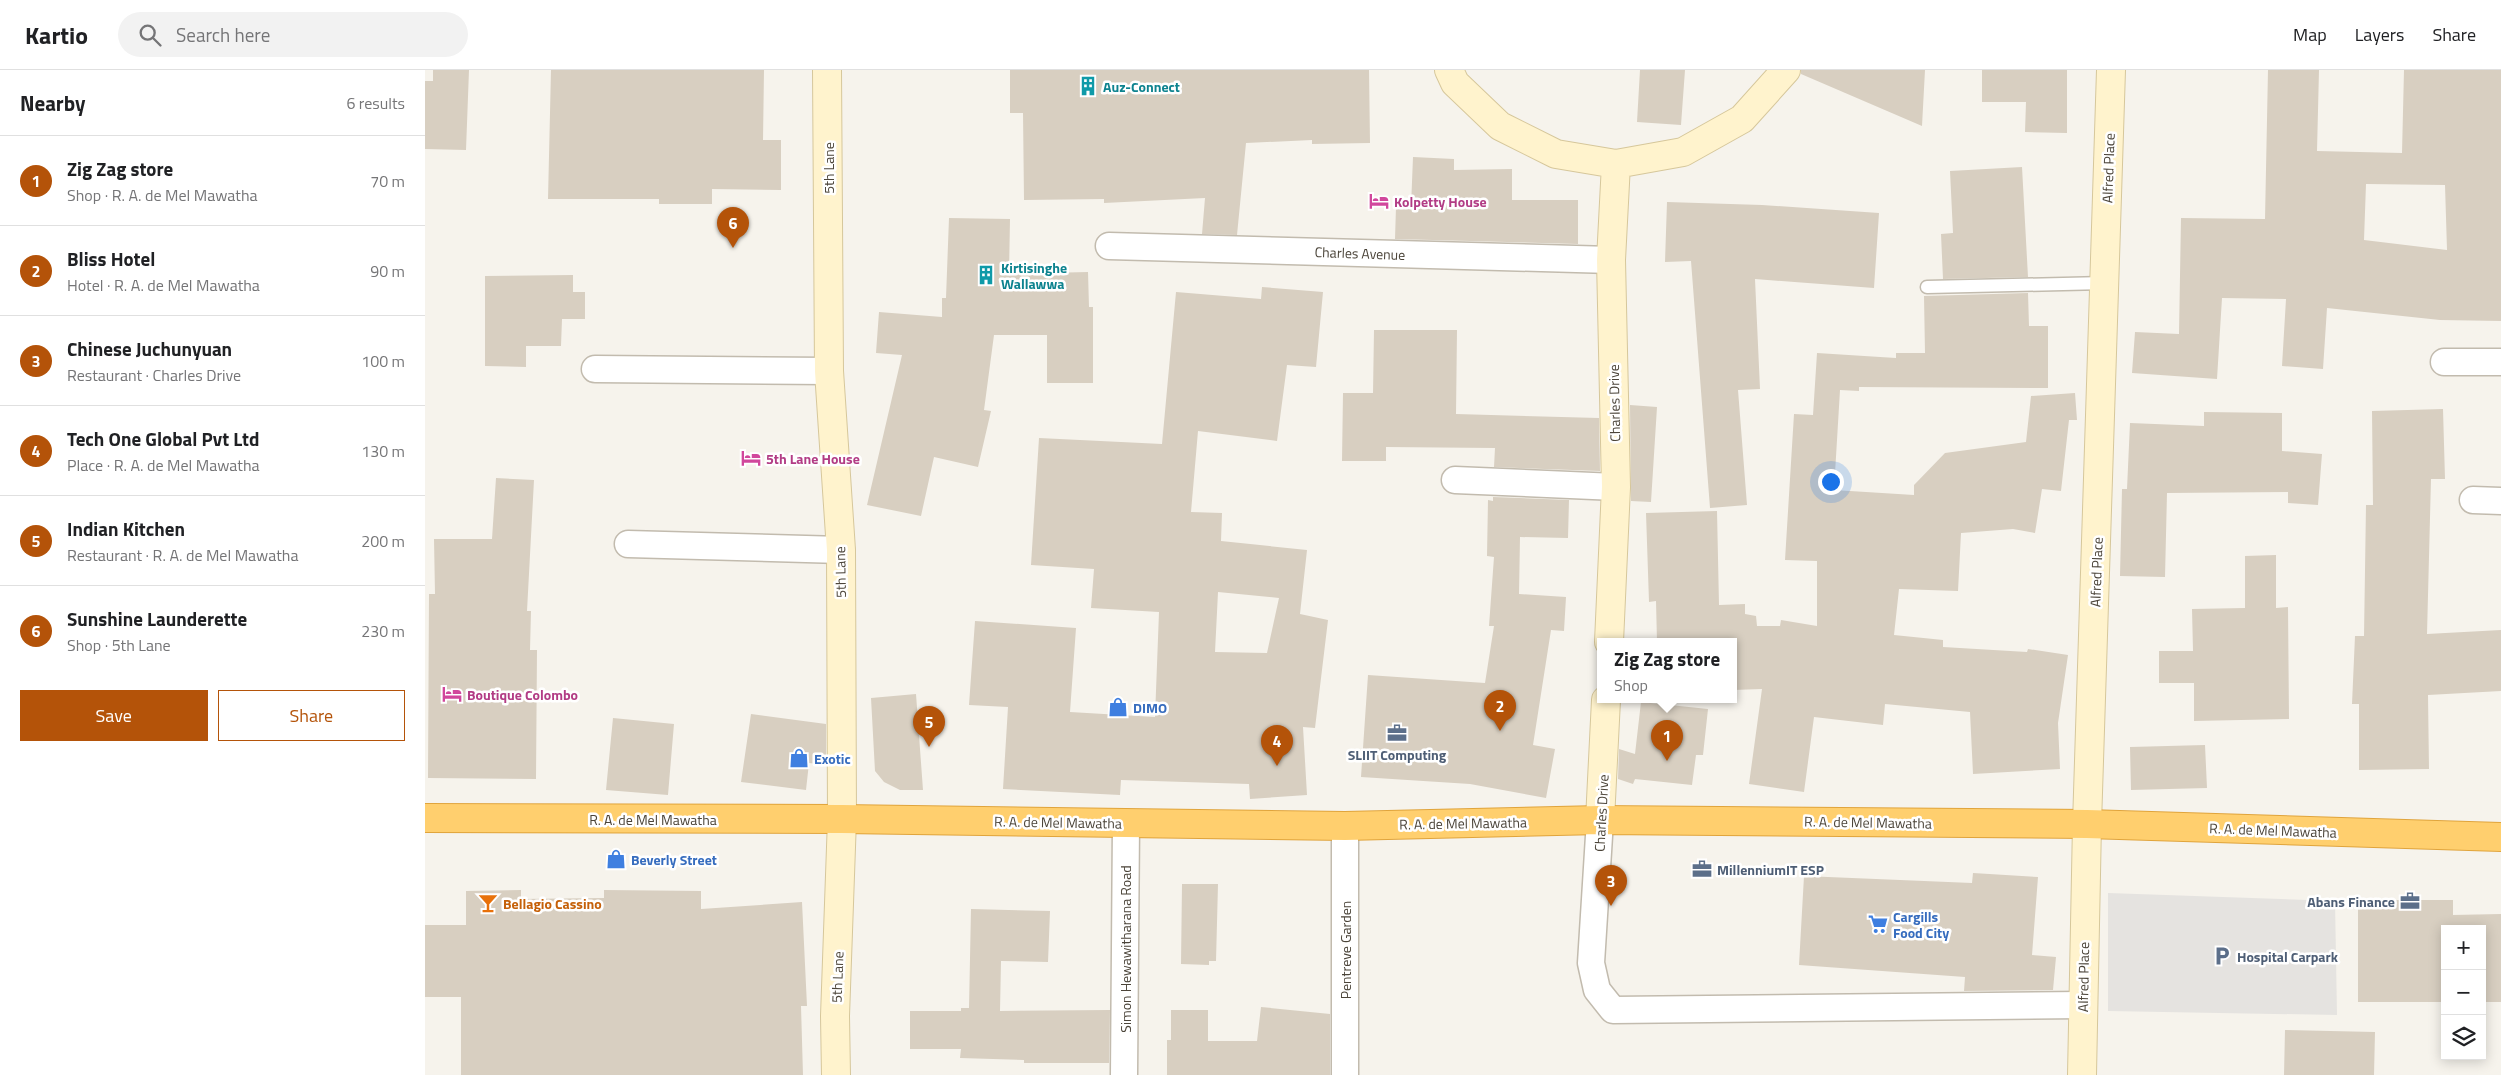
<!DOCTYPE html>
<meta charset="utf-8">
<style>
:root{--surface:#fff;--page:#f2f2f2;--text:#202124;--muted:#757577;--line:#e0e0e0;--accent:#b45309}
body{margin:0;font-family:"Titillium Web",sans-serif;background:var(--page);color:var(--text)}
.controls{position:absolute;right:15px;bottom:15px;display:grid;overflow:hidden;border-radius:0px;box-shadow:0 2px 12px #0003}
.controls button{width:45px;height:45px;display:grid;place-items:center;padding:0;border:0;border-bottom:1px solid var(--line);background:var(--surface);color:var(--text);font:25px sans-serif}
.you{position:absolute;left:1405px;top:411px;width:18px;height:18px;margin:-12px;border:4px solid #fff;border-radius:50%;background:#1a73e8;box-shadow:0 0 0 8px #1a73e833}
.badge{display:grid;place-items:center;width:32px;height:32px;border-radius:50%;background:var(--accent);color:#fff;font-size:16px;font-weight:700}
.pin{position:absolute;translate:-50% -41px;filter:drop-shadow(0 1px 2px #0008)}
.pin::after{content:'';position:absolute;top:26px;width:18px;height:15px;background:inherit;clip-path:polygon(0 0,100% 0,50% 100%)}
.popup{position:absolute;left:1172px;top:568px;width:140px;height:65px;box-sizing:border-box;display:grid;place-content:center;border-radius:0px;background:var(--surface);filter:drop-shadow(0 1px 4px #0005);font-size:16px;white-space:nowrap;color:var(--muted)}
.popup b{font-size:19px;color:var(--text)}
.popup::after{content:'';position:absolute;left:50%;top:100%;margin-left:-10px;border:10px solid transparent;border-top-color:var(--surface)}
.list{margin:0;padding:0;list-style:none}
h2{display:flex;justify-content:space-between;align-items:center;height:65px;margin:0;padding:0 20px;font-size:21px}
h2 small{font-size:16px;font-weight:400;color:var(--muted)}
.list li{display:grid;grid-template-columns:32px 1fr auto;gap:15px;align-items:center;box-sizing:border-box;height:90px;padding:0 20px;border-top:1px solid var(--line)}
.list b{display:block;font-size:19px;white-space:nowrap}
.list p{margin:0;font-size:16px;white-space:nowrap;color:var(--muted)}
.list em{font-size:16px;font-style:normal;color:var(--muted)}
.actions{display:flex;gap:10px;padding:15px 20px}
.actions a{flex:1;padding:11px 0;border:1px solid var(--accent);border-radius:0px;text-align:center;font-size:18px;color:var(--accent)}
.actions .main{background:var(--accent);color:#fff}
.icon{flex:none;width:28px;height:28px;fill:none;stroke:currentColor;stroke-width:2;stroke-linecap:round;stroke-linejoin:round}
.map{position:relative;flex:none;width:2076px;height:1005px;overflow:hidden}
header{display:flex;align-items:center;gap:30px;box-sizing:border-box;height:70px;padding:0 25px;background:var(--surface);border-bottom:1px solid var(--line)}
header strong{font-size:24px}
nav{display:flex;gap:28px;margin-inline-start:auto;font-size:18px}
.search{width:350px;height:45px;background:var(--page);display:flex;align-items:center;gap:12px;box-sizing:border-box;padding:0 18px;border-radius:28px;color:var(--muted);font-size:19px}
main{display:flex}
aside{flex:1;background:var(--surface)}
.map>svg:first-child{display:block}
.parking{fill:#e5e3e0}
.building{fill:#d8cfc1;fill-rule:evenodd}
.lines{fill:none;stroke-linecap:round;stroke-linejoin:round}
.lane-casing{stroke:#c2bbae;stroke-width:15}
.street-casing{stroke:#c2bbae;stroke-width:29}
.secondary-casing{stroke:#d6c79b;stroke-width:30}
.highway-casing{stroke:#e0a43c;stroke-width:30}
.lane{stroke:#fff;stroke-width:12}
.street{stroke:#fff;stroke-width:26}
.secondary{stroke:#fff3cd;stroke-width:28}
.highway{stroke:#ffcf6e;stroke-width:28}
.labels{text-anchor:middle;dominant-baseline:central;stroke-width:5;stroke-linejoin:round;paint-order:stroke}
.culture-label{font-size:14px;font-weight:bold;fill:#0d838f;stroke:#fff;text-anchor:start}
.street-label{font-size:14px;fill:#4b4439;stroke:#fff}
.hotel-label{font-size:14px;font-weight:bold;fill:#b23c85;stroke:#fff;text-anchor:start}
.shop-label{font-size:14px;font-weight:bold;fill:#366cbe;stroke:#fff;text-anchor:start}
.service-label{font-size:14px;font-weight:bold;fill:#4e5e75;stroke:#fff;text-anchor:start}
.food-label{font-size:14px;font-weight:bold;fill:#c56008;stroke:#fff;text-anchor:start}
</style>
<header>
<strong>Kartio</strong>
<div class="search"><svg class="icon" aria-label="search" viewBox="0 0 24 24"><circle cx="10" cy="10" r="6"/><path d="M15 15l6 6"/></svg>Search here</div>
<nav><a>Map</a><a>Layers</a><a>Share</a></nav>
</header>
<main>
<aside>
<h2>Nearby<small>6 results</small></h2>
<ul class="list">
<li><span class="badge">1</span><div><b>Zig Zag store</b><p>Shop · R. A. de Mel Mawatha</p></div><em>70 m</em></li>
<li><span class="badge">2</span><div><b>Bliss Hotel</b><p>Hotel · R. A. de Mel Mawatha</p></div><em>90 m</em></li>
<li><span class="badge">3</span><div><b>Chinese Juchunyuan</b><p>Restaurant · Charles Drive</p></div><em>100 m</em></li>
<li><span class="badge">4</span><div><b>Tech One Global Pvt Ltd</b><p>Place · R. A. de Mel Mawatha</p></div><em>130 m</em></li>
<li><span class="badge">5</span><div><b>Indian Kitchen</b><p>Restaurant · R. A. de Mel Mawatha</p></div><em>200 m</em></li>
<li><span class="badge">6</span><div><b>Sunshine Launderette</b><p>Shop · 5th Lane</p></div><em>230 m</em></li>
</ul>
<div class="actions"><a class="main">Save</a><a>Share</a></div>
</aside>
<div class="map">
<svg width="2076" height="1005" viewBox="0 0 2076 1005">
<rect width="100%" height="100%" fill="#f6f3ec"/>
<!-- parking -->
<path class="parking" d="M 1683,823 L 1910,831 L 1912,945 L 1683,941 Z"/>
<!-- building -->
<path class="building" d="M 8,0 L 44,0 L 41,80 L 0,79 L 0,11 L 8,11 Z
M 126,0 L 339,0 L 338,70 L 356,70 L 356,120 L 287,119 L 287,134 L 234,134 L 234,129 L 123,129 Z
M 585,0 L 944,0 L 945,73 L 887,74 L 887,70 L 821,73 L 812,165 L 777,164 L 780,128 L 679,133 L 679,129 L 599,130 L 598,43 L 585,43 Z
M 1215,0 L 1260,0 L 1256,55 L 1212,52 Z
M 1376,0 L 1500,0 L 1497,56 L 1376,4 Z
M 1557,0 L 1642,0 L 1642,63 L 1600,62 L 1601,32 L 1557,32 Z
M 1843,0 L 1894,0 L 1892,81 L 1977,83 L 1979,0 L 2076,0 L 2076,251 L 2015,250 L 1902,238 L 1898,299 L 1857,296 L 1861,229 L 1797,228 L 1792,309 L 1707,303 L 1710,262 L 1754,264 L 1756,148 L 1840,149 ZM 1941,114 L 2020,115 L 2022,180 L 1939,170 Z
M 988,87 L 1029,89 L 1029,100 L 1087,99 L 1087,130 L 1153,130 L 1153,174 L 970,169 L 971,137 L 986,137 Z
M 1597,97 L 1603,207 L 1518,209 L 1516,164 L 1528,163 L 1525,101 Z
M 1242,132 L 1337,135 L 1454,143 L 1449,218 L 1330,209 L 1335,319 L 1313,320 L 1322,435 L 1285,438 L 1266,191 L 1240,192 Z
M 524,148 L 585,149 L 584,204 L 663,202 L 664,237 L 668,237 L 668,313 L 622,313 L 622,265 L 569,265 L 559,340 L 566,341 L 553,397 L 509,387 L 496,446 L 442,435 L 477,285 L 451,283 L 454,242 L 517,247 L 517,228 L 521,228 Z
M 148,205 L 148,222 L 160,222 L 160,249 L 137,249 L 136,276 L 101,276 L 101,297 L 60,296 L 60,206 Z
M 837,217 L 898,222 L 891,297 L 862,295 L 852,371 L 773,361 L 766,442 L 797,443 L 796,471 L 882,480 L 875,544 L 903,550 L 890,658 L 878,657 L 882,725 L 825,729 L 824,714 L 696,710 L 695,725 L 578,719 L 583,637 L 544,635 L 550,551 L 651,558 L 645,642 L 730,647 L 734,542 L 666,538 L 669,499 L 606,495 L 614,368 L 737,374 L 751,222 L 836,229 ZM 793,522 L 854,528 L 842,583 L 790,582 Z
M 1603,223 L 1604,256 L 1623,256 L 1623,318 L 1434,317 L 1434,321 L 1415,320 L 1409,420 L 1489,425 L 1489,415 L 1520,383 L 1601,372 L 1606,326 L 1650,323 L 1652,350 L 1644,350 L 1636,421 L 1617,419 L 1610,463 L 1588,459 L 1536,463 L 1533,521 L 1474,519 L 1469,565 L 1518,570 L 1518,577 L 1602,582 L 1603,579 L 1643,585 L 1633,653 L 1635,699 L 1548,704 L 1545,642 L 1460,634 L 1458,655 L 1389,647 L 1379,722 L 1324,714 L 1337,619 L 1308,620 L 1308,572 L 1232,572 L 1231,531 L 1224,532 L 1221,443 L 1292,441 L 1294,535 L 1320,534 L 1320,544 L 1331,546 L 1332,556 L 1355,556 L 1356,550 L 1392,556 L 1392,491 L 1360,490 L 1369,344 L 1388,345 L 1392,283 L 1471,288 L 1471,283 L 1500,283 L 1499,226 Z
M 949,260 L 1032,260 L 1031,344 L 1174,348 L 1175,401 L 1069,397 L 1070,378 L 961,377 L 961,391 L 917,391 L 918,323 L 948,323 Z
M 1205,335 L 1232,337 L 1226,432 L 1206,431 Z
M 2018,339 L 2020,409 L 2006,409 L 2002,564 L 2076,560 L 2076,621 L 2003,625 L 2004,699 L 1934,700 L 1934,634 L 1927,634 L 1930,566 L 1939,566 L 1941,435 L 1948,435 L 1947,341 Z
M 1779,342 L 1857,343 L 1857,381 L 1897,384 L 1893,435 L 1863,433 L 1863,422 L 1742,423 L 1740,507 L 1695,506 L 1697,419 L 1702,419 L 1705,353 L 1779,356 Z
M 71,408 L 109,410 L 102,541 L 106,541 L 105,580 L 112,580 L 111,709 L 3,708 L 4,524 L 10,524 L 9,469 L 67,469 Z
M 1068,427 L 1144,430 L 1143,468 L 1095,467 L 1094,524 L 1141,527 L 1139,561 L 1126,560 L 1108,675 L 1130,679 L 1121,728 L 1045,714 L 936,707 L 943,605 L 1060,613 L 1069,556 L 1064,556 L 1069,487 L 1062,486 L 1063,430 L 1068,431 Z
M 1851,485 L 1851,538 L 1863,537 L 1864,649 L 1769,651 L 1769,613 L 1734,613 L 1734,581 L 1768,581 L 1767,539 L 1820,538 L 1820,486 Z
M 491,624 L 498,720 L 475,720 L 459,712 L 450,701 L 446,628 Z
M 1216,632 L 1283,639 L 1278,685 L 1271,685 L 1267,715 L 1210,709 L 1208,714 L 1193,709 L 1194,679 L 1210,684 Z
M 326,644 L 401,654 L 401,695 L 384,693 L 381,720 L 316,712 Z
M 188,648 L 249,654 L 243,725 L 181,720 Z
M 1780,675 L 1782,718 L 1706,720 L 1705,677 Z
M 1548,803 L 1613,807 L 1607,885 L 1631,887 L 1628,920 L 1539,921 L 1540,907 L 1374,895 L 1379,806 L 1547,813 Z
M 757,814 L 793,814 L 791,891 L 784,891 L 784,895 L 756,894 Z
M 96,820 L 96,829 L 179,828 L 179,820 L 276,821 L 276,839 L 377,832 L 382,936 L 376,936 L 378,1005 L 36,1005 L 36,927 L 0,927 L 0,855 L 41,855 L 41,821 Z
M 1933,830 L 2028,830 L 2028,845 L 2076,844 L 2076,932 L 2057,932 L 2057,859 L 2020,859 L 2020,932 L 1933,932 Z
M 546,839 L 625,841 L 623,892 L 576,891 L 575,941 L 685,940 L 684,993 L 599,993 L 599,990 L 535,988 L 536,979 L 485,979 L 485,941 L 536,941 L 536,938 L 544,938 Z
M 836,937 L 905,944 L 905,1005 L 742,1005 L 742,970 L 746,970 L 746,940 L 783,940 L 783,971 L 832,971 Z
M 1860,960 L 1950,962 L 1949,1005 L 1859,1005 Z"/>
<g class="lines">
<defs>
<path id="lane" d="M 1502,217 L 1680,213"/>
<path id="street" d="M 684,176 L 1186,190
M 2019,292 L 2076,292
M 170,299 L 404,301
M 1030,410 L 1191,417
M 2048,430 L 2076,431
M 203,474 L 416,480
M 1175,750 L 1166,893 L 1172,920 L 1188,940 L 1657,935
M 699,1005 L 701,753
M 920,1005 L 920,756"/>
<path id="secondary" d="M 402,0 L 404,301 L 416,480 L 417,749 L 410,946 L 411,1005
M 1024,0 L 1030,13 L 1075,56 L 1131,84 L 1191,94 L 1258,82 L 1317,49 L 1361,0
M 1184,572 L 1191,417 L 1186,190 L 1191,94
M 1175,750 L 1181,630
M 1657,1005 L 1662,754 L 1686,0"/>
<path id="highway" d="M 0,748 L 417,749 L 920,756 L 1175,750 L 1662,754 L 2076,767"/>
</defs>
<!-- lane casing -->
<use href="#lane" class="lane-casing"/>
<!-- street casing -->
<use href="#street" class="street-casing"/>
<!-- secondary casing -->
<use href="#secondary" class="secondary-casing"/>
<!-- highway casing -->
<use href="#highway" class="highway-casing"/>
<!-- lane -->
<use href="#lane" class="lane"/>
<!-- street -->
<use href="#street" class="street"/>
<!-- secondary -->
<use href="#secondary" class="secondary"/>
<!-- highway -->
<use href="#highway" class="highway"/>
</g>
<!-- icons -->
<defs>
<symbol id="building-bare" viewBox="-9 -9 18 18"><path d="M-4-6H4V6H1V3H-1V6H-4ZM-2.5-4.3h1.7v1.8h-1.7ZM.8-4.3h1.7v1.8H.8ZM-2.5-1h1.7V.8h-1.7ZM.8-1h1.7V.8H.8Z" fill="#0f9aa8" stroke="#fff" stroke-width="2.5" paint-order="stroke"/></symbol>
<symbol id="hotel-bare" viewBox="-9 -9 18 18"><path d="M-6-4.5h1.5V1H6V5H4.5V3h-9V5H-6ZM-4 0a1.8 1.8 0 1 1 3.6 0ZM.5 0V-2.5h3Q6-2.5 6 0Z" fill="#d1479c" stroke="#fff" stroke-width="2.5" paint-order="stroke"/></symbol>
<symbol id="shop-bare" viewBox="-9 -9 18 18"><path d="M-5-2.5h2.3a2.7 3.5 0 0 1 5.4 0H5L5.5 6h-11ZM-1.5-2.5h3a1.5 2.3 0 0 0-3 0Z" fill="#3f7fe0" stroke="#fff" stroke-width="2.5" paint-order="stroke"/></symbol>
<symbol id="office-bare" viewBox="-9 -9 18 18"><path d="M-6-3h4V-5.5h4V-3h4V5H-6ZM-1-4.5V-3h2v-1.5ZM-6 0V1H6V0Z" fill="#5c6f8a" stroke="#fff" stroke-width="2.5" paint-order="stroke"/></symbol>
<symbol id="bar-bare" viewBox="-9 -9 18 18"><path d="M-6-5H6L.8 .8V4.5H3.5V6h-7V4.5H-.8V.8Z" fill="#e8710a" stroke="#fff" stroke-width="2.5" paint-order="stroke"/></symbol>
<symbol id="supermarket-bare" viewBox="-9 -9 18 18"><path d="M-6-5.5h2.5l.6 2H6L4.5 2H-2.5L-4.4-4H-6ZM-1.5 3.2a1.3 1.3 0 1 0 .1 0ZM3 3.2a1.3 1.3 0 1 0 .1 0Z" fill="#3f7fe0" stroke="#fff" stroke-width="2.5" paint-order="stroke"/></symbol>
<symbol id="parking-bare" viewBox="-9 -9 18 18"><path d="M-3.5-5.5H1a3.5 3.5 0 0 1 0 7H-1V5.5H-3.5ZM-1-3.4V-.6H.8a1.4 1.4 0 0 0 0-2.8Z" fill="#5c6f8a" stroke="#fff" stroke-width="2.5" paint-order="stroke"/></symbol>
</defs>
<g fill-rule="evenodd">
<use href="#building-bare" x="649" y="2" width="28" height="28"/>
<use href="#hotel-bare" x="940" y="117" width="28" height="28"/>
<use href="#building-bare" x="547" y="191" width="28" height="28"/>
<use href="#hotel-bare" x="312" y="374" width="28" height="28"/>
<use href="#hotel-bare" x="13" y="610" width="28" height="28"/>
<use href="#shop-bare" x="679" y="623" width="28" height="28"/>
<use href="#office-bare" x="958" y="649" width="28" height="28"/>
<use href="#shop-bare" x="360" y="674" width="28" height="28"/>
<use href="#shop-bare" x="177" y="775" width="28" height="28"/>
<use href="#office-bare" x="1263" y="785" width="28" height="28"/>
<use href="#office-bare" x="1971" y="817" width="28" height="28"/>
<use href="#bar-bare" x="49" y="819" width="28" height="28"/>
<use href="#supermarket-bare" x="1439" y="840" width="28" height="28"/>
<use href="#parking-bare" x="1783" y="872" width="28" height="28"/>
</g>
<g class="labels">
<!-- culture labels -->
<g class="culture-label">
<text x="678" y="16">Auz-Connect</text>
<text x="576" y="197">Kirtisinghe<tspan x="576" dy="16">Wallawwa</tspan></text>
</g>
<!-- street labels -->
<g class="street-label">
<text transform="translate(403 98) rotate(-90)">5th Lane</text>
<text transform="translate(1683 98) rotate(-88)">Alfred Place</text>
<text transform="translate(935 183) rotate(2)">Charles Avenue</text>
<text transform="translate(1189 333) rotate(-91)">Charles Drive</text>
<text transform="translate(415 502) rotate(-91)">5th Lane</text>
<text transform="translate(1671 502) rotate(-88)">Alfred Place</text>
<text transform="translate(1176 743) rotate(-87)">Charles Drive</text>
<text x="228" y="749">R. A. de Mel Mawatha</text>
<text transform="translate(633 752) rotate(1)">R. A. de Mel Mawatha</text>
<text transform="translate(1443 752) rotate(1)">R. A. de Mel Mawatha</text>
<text transform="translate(1038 753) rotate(-1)">R. A. de Mel Mawatha</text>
<text transform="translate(1848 760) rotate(2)">R. A. de Mel Mawatha</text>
<text transform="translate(700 879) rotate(-90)">Simon Hewawitharana Road</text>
<text transform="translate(920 880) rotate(-90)">Pentreve Garden</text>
<text transform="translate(412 907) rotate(-88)">5th Lane</text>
<text transform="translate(1658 907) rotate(-89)">Alfred Place</text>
</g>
<!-- hotel labels -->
<g class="hotel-label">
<text x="969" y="131">Kolpetty House</text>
<text x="341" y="388">5th Lane House</text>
<text x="42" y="624">Boutique Colombo</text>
</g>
<!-- shop labels -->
<g class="shop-label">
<text x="708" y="637">DIMO</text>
<text x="389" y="688">Exotic</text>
<text x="206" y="789">Beverly Street</text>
<text x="1468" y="846">Cargills<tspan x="1468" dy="16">Food City</tspan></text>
</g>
<!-- service labels -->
<g class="service-label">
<text x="972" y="684" text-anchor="middle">SLIIT Computing</text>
<text x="1292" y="799">MillenniumIT ESP</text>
<text x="1970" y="831" text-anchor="end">Abans Finance</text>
<text x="1812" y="886">Hospital Carpark</text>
</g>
<!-- food labels -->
<g class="food-label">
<text x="78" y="833">Bellagio Cassino</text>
</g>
</g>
</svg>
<div class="controls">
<button>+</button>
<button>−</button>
<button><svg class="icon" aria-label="layers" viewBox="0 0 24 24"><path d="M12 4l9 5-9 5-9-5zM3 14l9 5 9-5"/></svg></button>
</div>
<div class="you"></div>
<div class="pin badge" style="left:1242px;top:691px">1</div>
<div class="popup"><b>Zig Zag store</b>Shop</div>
<div class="pin badge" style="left:1075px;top:661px">2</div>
<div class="pin badge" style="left:1186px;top:836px">3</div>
<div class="pin badge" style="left:852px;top:696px">4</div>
<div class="pin badge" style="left:504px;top:677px">5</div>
<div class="pin badge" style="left:308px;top:178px">6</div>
</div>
</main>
